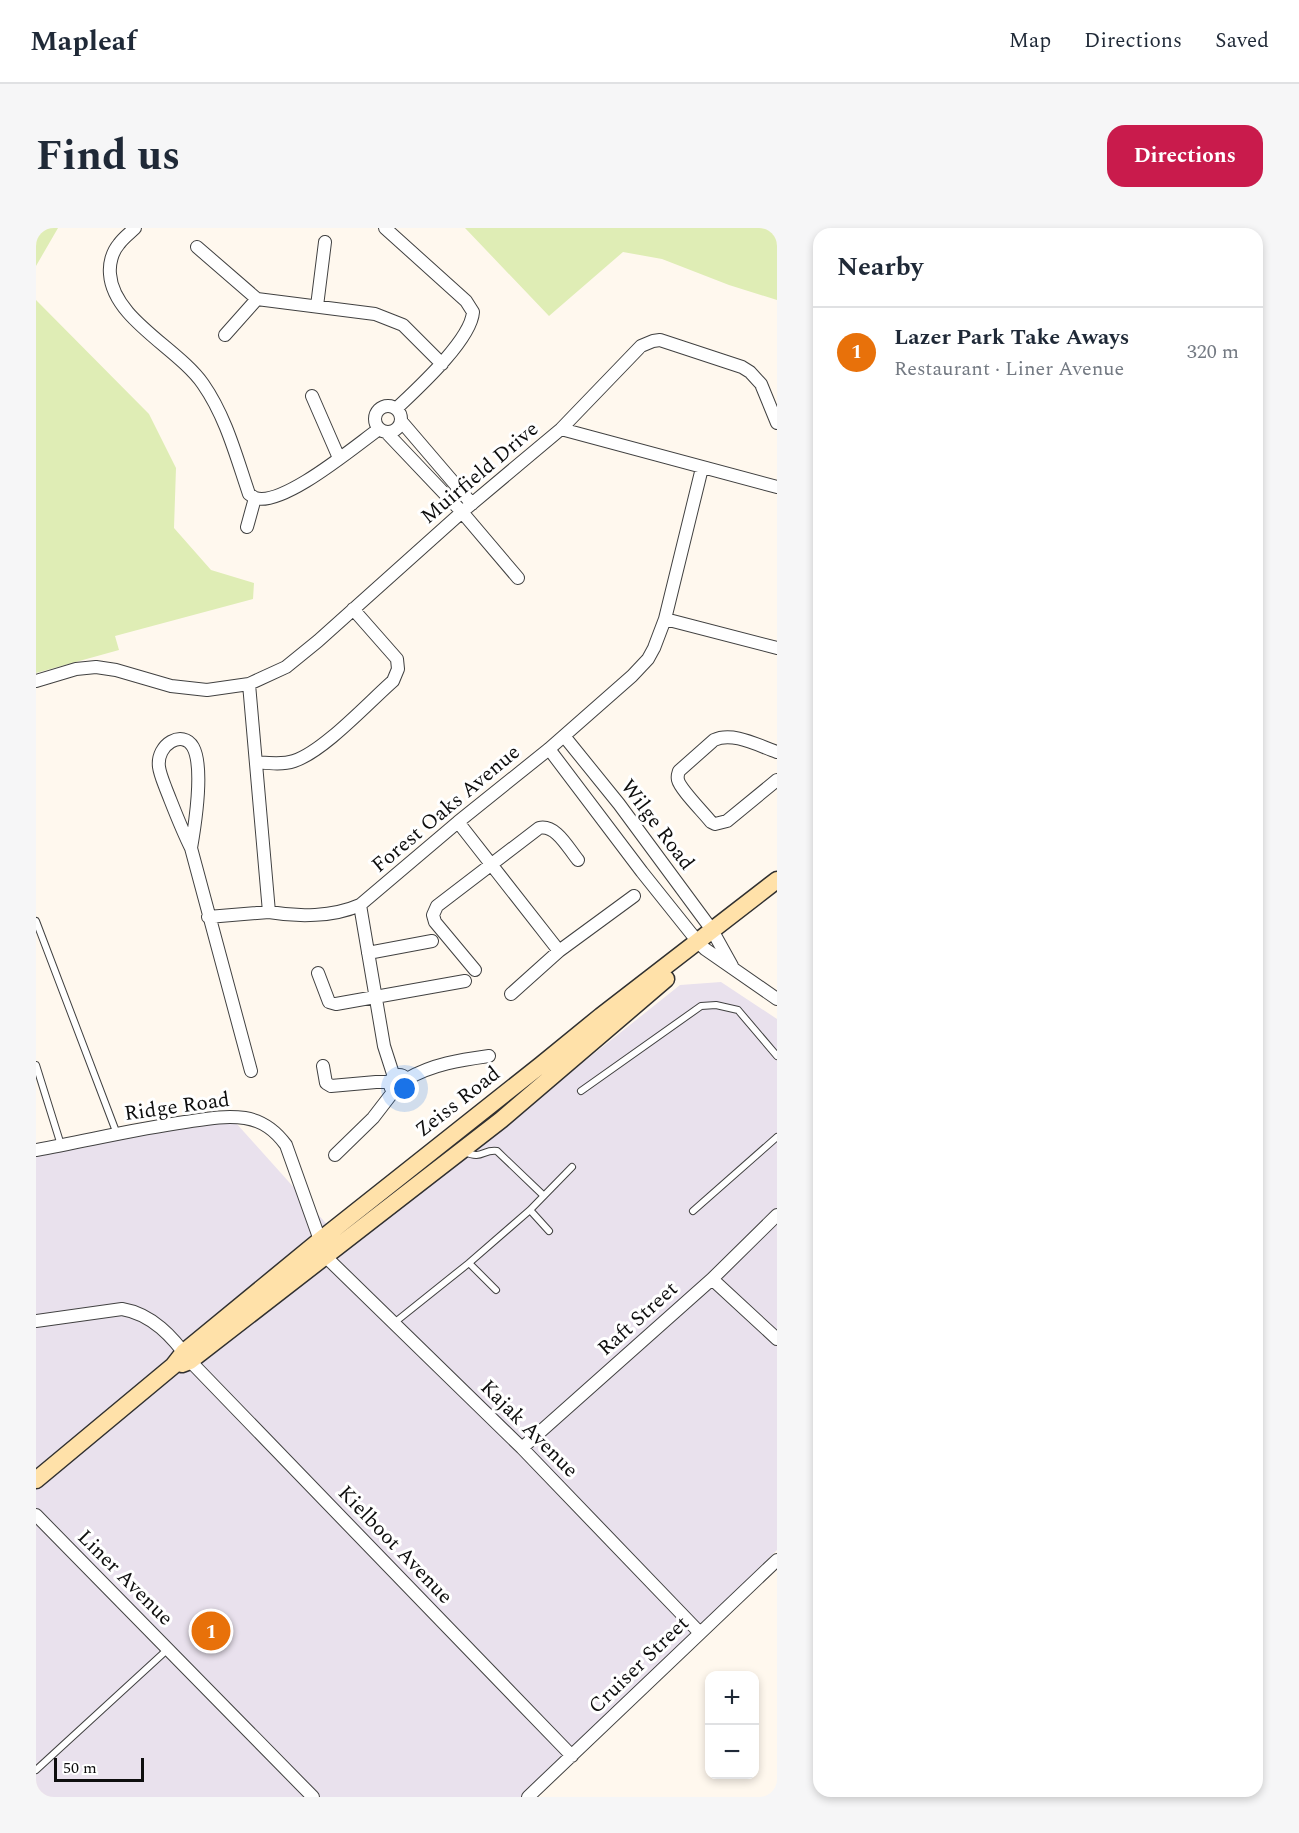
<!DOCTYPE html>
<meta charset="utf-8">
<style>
:root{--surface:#fff;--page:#f6f6f7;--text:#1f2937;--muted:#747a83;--line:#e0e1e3;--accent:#c91b4c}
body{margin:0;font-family:Spectral,serif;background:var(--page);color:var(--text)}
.controls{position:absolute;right:18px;bottom:18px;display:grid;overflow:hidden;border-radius:12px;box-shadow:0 3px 9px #0003}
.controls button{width:54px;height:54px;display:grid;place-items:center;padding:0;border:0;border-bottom:2px solid var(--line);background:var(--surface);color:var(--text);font:30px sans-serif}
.scale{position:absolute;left:18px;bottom:15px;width:90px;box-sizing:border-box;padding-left:6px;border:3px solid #0e0e0e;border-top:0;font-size:16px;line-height:21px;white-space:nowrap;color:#0e0e0e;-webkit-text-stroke:4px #fff;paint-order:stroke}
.you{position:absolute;left:369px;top:861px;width:21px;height:21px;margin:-15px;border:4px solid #fff;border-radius:50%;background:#1a73e8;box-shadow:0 0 0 9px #1a73e833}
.badge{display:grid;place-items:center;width:39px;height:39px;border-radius:50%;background:var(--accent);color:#fff;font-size:20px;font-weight:700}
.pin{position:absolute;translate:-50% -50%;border:3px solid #fff;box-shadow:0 2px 6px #0006}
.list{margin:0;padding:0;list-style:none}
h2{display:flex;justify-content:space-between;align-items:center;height:78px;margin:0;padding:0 24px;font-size:26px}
h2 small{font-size:20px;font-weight:400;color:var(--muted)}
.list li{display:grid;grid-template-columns:39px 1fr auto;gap:18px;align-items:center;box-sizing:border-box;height:90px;padding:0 24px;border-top:2px solid var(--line)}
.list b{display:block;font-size:22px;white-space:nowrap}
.list p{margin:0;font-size:20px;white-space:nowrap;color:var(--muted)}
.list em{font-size:20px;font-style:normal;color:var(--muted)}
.map{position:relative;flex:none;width:741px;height:1569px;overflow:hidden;border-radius:18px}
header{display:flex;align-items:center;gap:36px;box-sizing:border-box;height:84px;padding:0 30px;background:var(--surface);border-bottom:2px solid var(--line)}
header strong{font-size:28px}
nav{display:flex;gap:33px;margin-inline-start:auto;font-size:21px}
.intro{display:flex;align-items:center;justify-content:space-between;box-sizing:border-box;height:144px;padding:0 36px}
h1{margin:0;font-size:42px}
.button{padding:15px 27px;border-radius:18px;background:var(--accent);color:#fff;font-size:21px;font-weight:700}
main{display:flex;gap:36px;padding:0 36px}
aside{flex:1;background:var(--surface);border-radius:18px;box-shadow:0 3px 9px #0003}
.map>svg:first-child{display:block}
.industrial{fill:#e9e1ed}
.green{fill:#dfedb5}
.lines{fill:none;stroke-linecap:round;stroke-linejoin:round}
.lane-casing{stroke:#414141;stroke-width:8}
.street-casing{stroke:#414141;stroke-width:14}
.secondary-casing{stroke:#303030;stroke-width:19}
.lane{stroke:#fff;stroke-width:6}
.street{stroke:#fff;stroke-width:12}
.secondary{stroke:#ffe1a9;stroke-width:16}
.labels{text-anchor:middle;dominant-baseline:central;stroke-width:6;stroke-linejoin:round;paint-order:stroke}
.street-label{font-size:21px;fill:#0e0e0e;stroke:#fff}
</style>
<header>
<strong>Mapleaf</strong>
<nav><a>Map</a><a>Directions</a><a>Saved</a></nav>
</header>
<div class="intro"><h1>Find us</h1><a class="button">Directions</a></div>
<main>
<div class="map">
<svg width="741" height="1569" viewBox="0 0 741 1569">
<rect width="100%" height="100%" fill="#fff8ee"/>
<!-- industrial -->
<path class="industrial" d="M 685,754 L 741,791 L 741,1322 L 494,1569 L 0,1569 L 0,915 L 191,885 L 313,1021 L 644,757 Z"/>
<!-- green -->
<path class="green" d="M 0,0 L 22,0 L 0,38 Z
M 429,0 L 741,0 L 741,72 L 693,57 L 626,31 L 587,24 L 513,88 Z
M 0,72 L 113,186 L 140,240 L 138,300 L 175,342 L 218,355 L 217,371 L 79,408 L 83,422 L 0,445 Z"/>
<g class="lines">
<defs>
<path id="lane" d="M 0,693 L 81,906
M 0,837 L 25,917
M 545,863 L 665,778 L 680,777 L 702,782 L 741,828
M 429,924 C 446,932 447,921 461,923 L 507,967
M 494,982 L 513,1003
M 657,983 L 741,909
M 433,1035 L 460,1062
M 358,1095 L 433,1035 L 494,982 L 536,939
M 0,1542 L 132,1421"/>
<path id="street" d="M 99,0 C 94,5 87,10 83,16 C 76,24 73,36 74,46 C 77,91 142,120 167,156 C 190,189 200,228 213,266 L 219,270 L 211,299
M 349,0 L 430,73 L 437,84 C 435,112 381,161 361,180
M 161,19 L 221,71 L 339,86 L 367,97 L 406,136
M 281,78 L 289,14
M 189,107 L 221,71
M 276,168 L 303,230
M339 191a13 13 0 1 1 26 0a13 13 0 1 1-26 0Z
M 365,193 L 436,276
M 525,201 L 741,259
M 350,204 L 426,284 L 482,350
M 219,270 C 247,279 319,218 343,201
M 629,391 L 741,420
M 0,453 L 40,441 L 60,439 L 80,442 L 135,458 L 171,462 L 213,456 L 250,439 L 282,413 L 426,284 L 525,201 L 605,118 L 617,113 L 624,112 L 706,139 L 714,144 L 725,156 L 741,195
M 213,456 L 233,684 C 262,689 297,689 324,677 L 422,594 L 513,521 L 596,448 L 612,431 L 618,420 L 629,391 L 666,240
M 528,508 L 583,576 L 676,702 L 696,738
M 513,521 L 606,644 L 662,714 L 669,721 L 741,771
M 741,524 C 723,518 697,503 678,512 L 643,543 C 642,546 641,548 642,552 C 644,561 668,585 675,594 L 679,596 L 691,593 L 741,552
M 220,534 C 232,535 246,537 258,533 C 287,524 333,474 357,453 L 362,441 L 361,431 L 317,381
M 422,594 L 523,723
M 155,620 C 159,597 168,539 157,519 C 147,501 120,516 123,539 C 124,546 127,553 130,561 C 138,581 145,600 155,620 L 215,843
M 324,677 L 348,818 L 358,849
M 172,689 L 233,684
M 332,725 L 396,713
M 439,742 L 399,694 L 397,687 L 401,678 L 503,600 C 520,596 532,620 542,632
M 282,745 L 293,774 L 300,776 L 429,753
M 475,766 L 523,723 L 598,668
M 287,838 L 290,855 L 295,858 L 340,854 L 354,854
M354 856a9 9 0 1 1 18 0a9 9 0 1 1-18 0Z
M 371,851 C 397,836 424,832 453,828
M 0,922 C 50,913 99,901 149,894 C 169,891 189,887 209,890 C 227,893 239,902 250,917 L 290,1029 L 486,1220 L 664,1405
M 299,927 L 337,890 L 357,864
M 676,1051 L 741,1111
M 0,1093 L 86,1081 C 116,1086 137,1109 154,1133 L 536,1528
M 486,1220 L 676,1051 L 741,987
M 0,1287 L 277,1569
M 492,1569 L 741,1332"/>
<path id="secondary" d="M 146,1136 L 154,1133 L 465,892 L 630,751
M 0,1252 L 137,1138 L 148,1124 L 283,1013 L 505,837 L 565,788 L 741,652"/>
</defs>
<!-- lane casing -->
<use href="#lane" class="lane-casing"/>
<!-- street casing -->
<use href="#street" class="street-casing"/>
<!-- secondary casing -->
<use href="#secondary" class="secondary-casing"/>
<!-- lane -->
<use href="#lane" class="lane"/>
<!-- street -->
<use href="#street" class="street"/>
<!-- secondary -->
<use href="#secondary" class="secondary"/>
</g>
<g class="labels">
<!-- street labels -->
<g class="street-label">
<text transform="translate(444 245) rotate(-40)">Muirfield Drive</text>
<text transform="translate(410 581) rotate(-40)">Forest Oaks Avenue</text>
<text transform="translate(621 597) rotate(53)">Wilge Road</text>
<text transform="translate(422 874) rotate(-38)">Zeiss Road</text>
<text transform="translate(141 879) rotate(-8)">Ridge Road</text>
<text transform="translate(602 1091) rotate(-42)">Raft Street</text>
<text transform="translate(493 1201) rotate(45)">Kajak Avenue</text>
<text transform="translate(359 1317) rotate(46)">Kielboot Avenue</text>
<text transform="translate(89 1350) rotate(45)">Liner Avenue</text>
<text transform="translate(603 1437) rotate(-44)">Cruiser Street</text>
</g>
</g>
</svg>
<div class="controls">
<button>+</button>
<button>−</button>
</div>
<div class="scale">50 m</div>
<div class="you"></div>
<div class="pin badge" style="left:175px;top:1403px;background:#e8710a">1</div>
</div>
<aside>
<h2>Nearby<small></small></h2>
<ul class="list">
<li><span class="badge" style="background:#e8710a">1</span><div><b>Lazer Park Take Aways</b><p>Restaurant · Liner Avenue</p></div><em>320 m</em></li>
</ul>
</aside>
</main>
